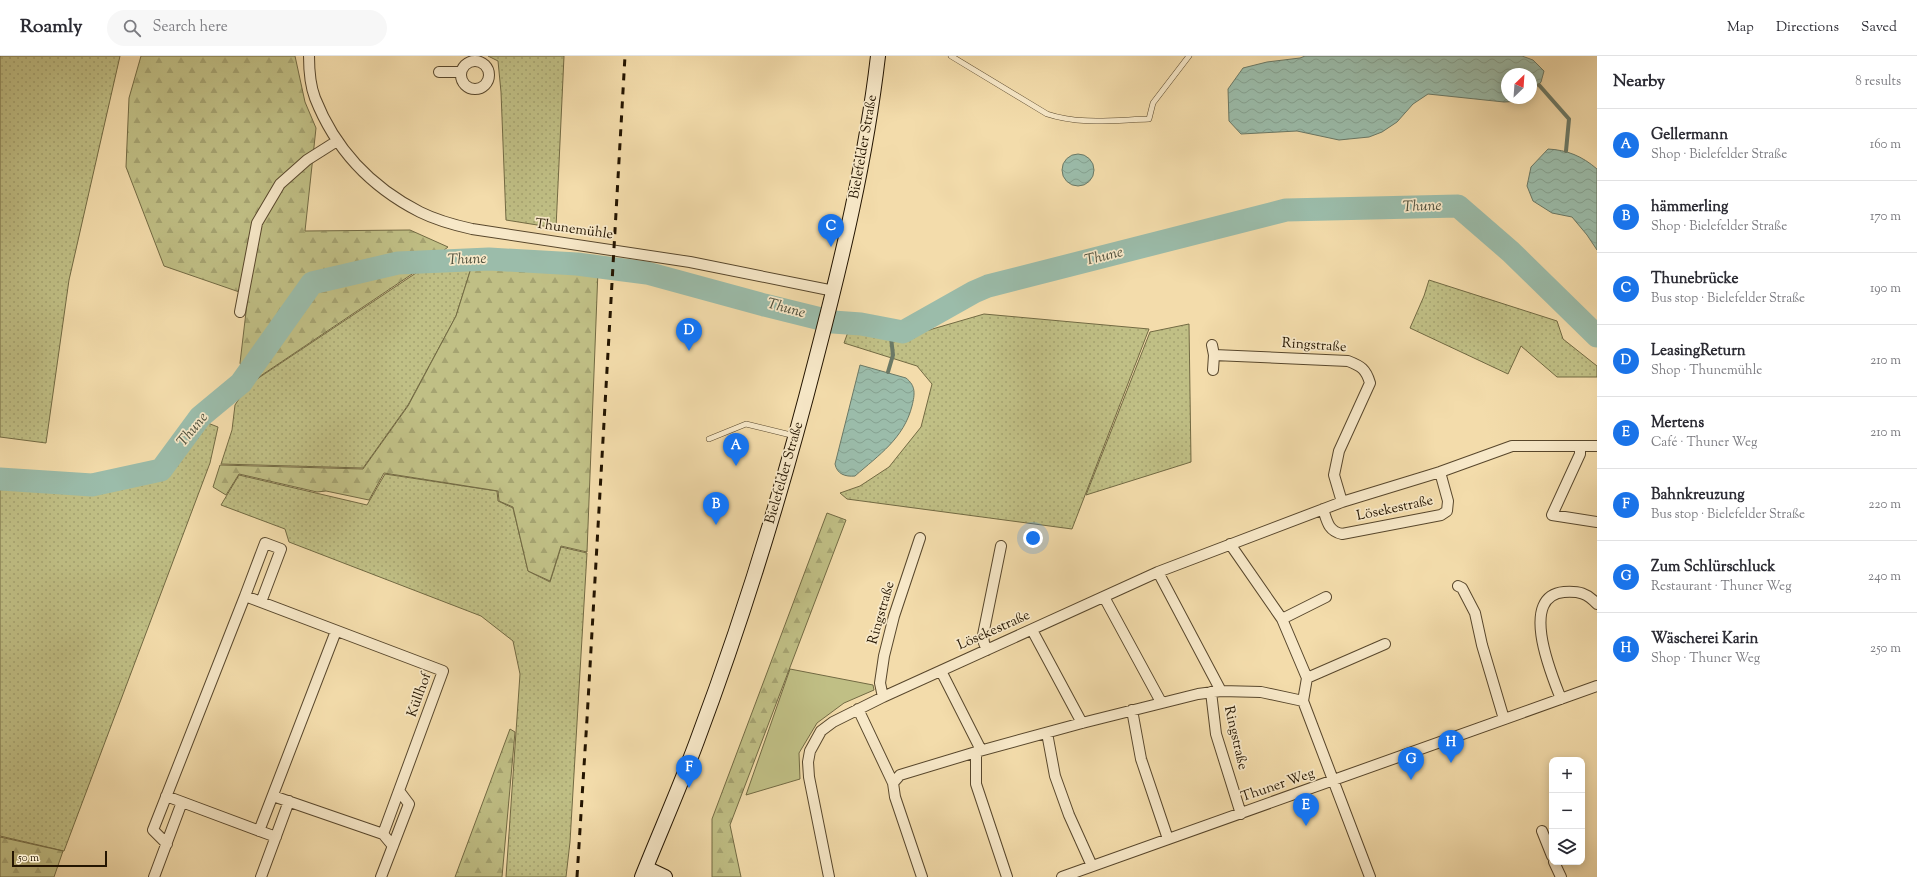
<!DOCTYPE html>
<meta charset="utf-8">
<style>
:root{--surface:#fff;--page:#f7f7f7;--text:#2b2b33;--muted:#7c7c81;--line:#e1e1e2;--accent:#1a73e8}
body{margin:0;font-family:"Sorts Mill Goudy",serif;background:var(--page);color:var(--text)}
.controls{position:absolute;right:12px;bottom:12px;display:grid;overflow:hidden;border-radius:8px;box-shadow:0 2px 10px #0003}
.controls button{width:36px;height:36px;display:grid;place-items:center;padding:0;border:0;border-bottom:1px solid var(--line);background:var(--surface);color:var(--text);font:20px sans-serif}
.compass{position:absolute;left:1501px;top:12px;width:36px;height:36px;border-radius:50%;background:var(--surface);box-shadow:0 2px 10px #0003;rotate:25deg}
.scale{position:absolute;left:12px;bottom:10px;width:95px;box-sizing:border-box;padding-left:4px;border:2px solid #241501;border-top:0;font-size:11px;line-height:14px;white-space:nowrap;color:#241501;-webkit-text-stroke:3px #f7e8c8;paint-order:stroke}
.you{position:absolute;left:1033px;top:482px;width:14px;height:14px;margin:-10px;border:3px solid #fff;border-radius:50%;background:#1a73e8;box-shadow:0 0 0 6px #1a73e833}
.badge{display:grid;place-items:center;width:26px;height:26px;border-radius:50%;background:var(--accent);color:#fff;font-size:13px;font-weight:700}
.pin{position:absolute;translate:-50% -33px;filter:drop-shadow(0 1px 2px #0008)}
.pin::after{content:'';position:absolute;top:21px;width:14px;height:12px;background:inherit;clip-path:polygon(0 0,100% 0,50% 100%)}
.list{margin:0;padding:0;list-style:none}
h2{display:flex;justify-content:space-between;align-items:center;height:52px;margin:0;padding:0 16px;font-size:17px}
h2 small{font-size:13px;font-weight:400;color:var(--muted)}
.list li{display:grid;grid-template-columns:26px 1fr auto;gap:12px;align-items:center;box-sizing:border-box;height:72px;padding:0 16px;border-top:1px solid var(--line)}
.list b{display:block;font-size:15px;white-space:nowrap}
.list p{margin:0;font-size:13px;white-space:nowrap;color:var(--muted)}
.list em{font-size:13px;font-style:normal;color:var(--muted)}
.icon{flex:none;width:22px;height:22px;fill:none;stroke:currentColor;stroke-width:2;stroke-linecap:round;stroke-linejoin:round}
.map{position:relative;flex:none;width:1597px;height:821px;overflow:hidden}
header{display:flex;align-items:center;gap:24px;box-sizing:border-box;height:56px;padding:0 20px;background:var(--surface);border-bottom:1px solid var(--line)}
header strong{font-size:19px}
nav{display:flex;gap:22px;margin-inline-start:auto;font-size:14px}
.search{width:280px;height:36px;background:var(--page);display:flex;align-items:center;gap:10px;box-sizing:border-box;padding:0 14px;border-radius:22px;color:var(--muted);font-size:15px}
main{display:flex}
aside{flex:1;background:var(--surface)}
.map>svg:first-child{display:block}
.grass{fill:url(#grass-dots);stroke:#726a43}
.forest{fill:url(#forest-firs);stroke:#726a43}
.park{fill:#c0bf85;stroke:#726a43}
.water{fill:url(#water-waves);stroke:#6b7966}
.lines{fill:none;stroke-linecap:round;stroke-linejoin:round}
.stream{stroke:#6b7966;stroke-width:4}
.river{stroke:#9bbcaa;stroke-width:23}
.service-casing{stroke:#58472c;stroke-width:6}
.minor-casing{stroke:#58472c;stroke-width:12}
.secondary-casing{stroke:#241501;stroke-width:16}
.service{stroke:#f7e8c8;stroke-width:5}
.minor{stroke:#f7e8c8;stroke-width:10}
.secondary{stroke:#f7e8c8;stroke-width:14}
.rail{stroke:#241501;stroke-width:3;stroke-dasharray:7 7;stroke-linecap:butt}
.labels{text-anchor:middle;dominant-baseline:central;stroke-width:3.5;stroke-linejoin:round;paint-order:stroke}
.street-label{font-size:14px;fill:#241501;stroke:#f7e8c8}
.water-label{font-size:15px;font-style:italic;fill:#4e4f3c;stroke:#f7e8c8}
</style>
<header>
<strong>Roamly</strong>
<div class="search"><svg class="icon" aria-label="search" viewBox="0 0 24 24"><circle cx="10" cy="10" r="6"/><path d="M15 15l6 6"/></svg>Search here</div>
<nav><a>Map</a><a>Directions</a><a>Saved</a></nav>
</header>
<main>
<div class="map">
<svg width="1597" height="821" viewBox="0 0 1597 821">
<defs>
<pattern id="grass-dots" width="8" height="8" patternUnits="userSpaceOnUse"><rect width="8" height="8" fill="#c0bf85"/><path d="M2 2h.1M6 6h.1" fill="none" stroke="#a5a371" stroke-width="1.8" stroke-linecap="round"/></pattern>
<pattern id="forest-firs" width="22" height="20" patternUnits="userSpaceOnUse"><rect width="22" height="20" fill="#c0bf85"/><path d="M5 1l3.5 6h-7zM16 11l3.5 6h-7z" fill="#a5a371"/></pattern>
<pattern id="water-waves" width="16" height="10" patternUnits="userSpaceOnUse"><rect width="16" height="10" fill="#9bbcaa"/><path d="M0 5q4-4 8 0t8 0" fill="none" stroke="#85a190"/></pattern>
</defs>
<rect width="100%" height="100%" fill="#f3dcab"/>
<filter id="stains"><feTurbulence type="fractalNoise" baseFrequency=".005" numOctaves="4"/><feColorMatrix values="0 0 0 0 .2 0 0 0 0 .09 0 0 0 0 .02 0 0 0 .5 -.17"/></filter>
<radialGradient id="worn" r=".72"><stop offset=".6" stop-color="#630" stop-opacity="0"/><stop offset="1" stop-color="#630" stop-opacity=".3"/></radialGradient>
<!-- grass -->
<path class="grass" d="M 0,0 L 120,0 L 69,224 L 46,387 L 0,381 Z
M 488,0 L 564,0 L 556,172 L 506,164 L 501,36 L 498,5 Z
M 472,209 L 456,260 L 408,349 L 363,412 L 221,408 L 232,374 L 235,349 L 248,329 L 425,211 Z
M 1429,224 L 1557,265 L 1563,283 L 1597,310 L 1597,321 L 1557,321 L 1521,290 L 1508,318 L 1410,272 L 1424,240 Z
M 984,258 L 1149,273 L 1072,473 L 847,443 L 840,437 L 860,430 L 889,411 L 921,371 L 932,328 L 917,310 L 844,287 L 848,276 L 905,281 Z
M 1189,268 L 1191,406 L 1086,439 L 1150,276 Z
M 205,366 L 218,371 L 210,407 L 64,795 L 0,780 L 0,430 L 91,437 L 163,421 Z
M 385,418 L 497,435 L 498,445 L 513,452 L 528,515 L 550,526 L 561,491 L 587,497 L 570,786 L 566,821 L 506,821 L 520,618 L 513,585 L 481,560 L 289,486 L 285,473 L 221,449 L 239,419 L 367,449 Z"/>
<!-- forest -->
<path class="forest" d="M 141,0 L 295,0 L 305,46 L 316,72 L 305,175 L 410,174 L 448,191 L 424,210 L 247,329 L 240,307 L 248,239 L 164,210 L 126,111 L 129,42 Z
M 472,209 L 598,214 L 587,496 L 561,490 L 550,525 L 528,515 L 513,451 L 499,445 L 498,435 L 384,417 L 369,444 L 326,435 L 317,436 L 239,418 L 226,439 L 213,431 L 220,409 L 363,413 L 408,350 L 456,260 Z
M 827,457 L 846,464 L 730,769 L 741,821 L 712,821 L 712,763 Z
M 510,673 L 515,676 L 502,821 L 455,821 Z
M 0,781 L 63,795 L 54,821 L 0,821 Z"/>
<!-- park -->
<path class="park" d="M 790,613 L 873,629 L 874,634 L 844,647 L 817,667 L 799,697 L 800,723 L 746,739 Z"/>
<!-- water -->
<path class="water" d="M 1305,0 L 1522,0 L 1533,4 L 1544,15 L 1541,26 L 1531,37 L 1531,18 L 1507,18 L 1507,42 L 1526,42 L 1522,45 L 1504,46 L 1428,38 L 1413,48 L 1397,66 L 1382,76 L 1369,81 L 1339,84 L 1297,75 L 1241,78 L 1229,65 L 1228,33 L 1243,12 L 1267,6 L 1300,2 Z
M 1548,93 C 1567,94 1582,100 1597,113 L 1597,194 L 1587,179 L 1572,161 L 1552,157 L 1533,145 L 1527,130 L 1531,111 Z
M1062 114a16 16 0 1 1 32 0a16 16 0 1 1-32 0Z
M 860,309 L 906,322 C 916,330 915,338 912,350 C 904,382 879,399 855,420 C 845,421 837,418 835,408 Z"/>
<g class="lines">
<!-- stream -->
<path class="stream" d="M 1539,29 L 1569,63 L 1566,95
M 888,316 L 893,299 L 890,273"/>
<!-- river -->
<path class="river" d="M 0,423 L 92,429 L 161,414 L 200,361 L 241,327 L 312,227 L 398,207 L 489,203 L 577,208 L 647,217 L 764,249 L 833,266 L 861,268 L 903,276 L 974,236 L 988,230 L 1286,154 L 1458,150 L 1511,196 L 1597,280"/>
<defs>
<path id="service" d="M 951,0 L 1047,58 C 1080,69 1115,64 1149,63 L 1153,47 L 1189,0
M 709,383 L 746,368 L 795,380"/>
<path id="minor" d="M 309,0 C 309,14 310,29 315,42 C 335,93 371,131 420,156 C 436,164 454,169 472,173 L 690,206 L 834,235
M461 19a14 14 0 1 1 28 0a14 14 0 1 1-28 0Z
M 439,16 L 460,16
M 240,256 L 257,167 L 280,128 L 307,104 L 337,85
M 1212,289 L 1214,299 L 1348,305 C 1361,310 1366,313 1370,327 L 1339,395 L 1334,419 L 1342,446
M 1213,314 L 1214,299
M 1580,390 L 1580,398 L 1552,459 L 1597,466
M 1323,453 C 1327,465 1328,475 1342,478 L 1441,459 L 1447,455 L 1448,445 L 1440,416
M 1230,488 L 1282,563 L 1307,622 L 1303,645 L 1370,821
M 1158,516 L 1221,635
M 1458,530 L 1462,532 L 1475,557 L 1482,589 L 1504,663
M 245,540 L 265,487 L 281,493 L 261,546
M 1104,541 L 1161,646
M 1282,563 L 1326,541
M 1032,574 L 1082,667
M 987,594 L 984,587 L 983,579 L 1001,490
M 941,615 L 981,694
M 1307,622 L 1385,588
M 1211,636 L 1216,678 L 1241,758
M 883,641 L 880,627 L 884,600 L 894,560 L 920,482
M 1561,643 C 1552,620 1518,540 1564,536 C 1579,535 1587,537 1597,548
M 858,653 L 893,727
M 1132,654 L 1141,703 L 1168,783
M 1047,677 L 1055,720 L 1069,759 L 1092,810
M 976,696 L 976,728 L 1007,821
M 166,740 L 276,781
M 273,740 L 383,778 L 393,790
M 259,775 L 336,575
M 1542,775 L 1552,800
M 167,788 L 153,774 L 245,540 L 443,615 L 383,778
M 1554,806 L 1561,821
M 154,821 L 182,746
M 261,821 L 289,745
M 381,821 L 409,748 L 400,736
M 829,821 L 809,721 L 808,706 L 810,695 L 821,675 L 833,666 L 883,641 L 1158,516 L 1342,446 L 1440,416 L 1512,390 L 1597,390
M 922,821 L 895,741 L 893,727 L 900,719 L 976,696 L 1082,667 L 1198,638 L 1221,635 L 1261,636 L 1303,645
M 1062,821 L 1597,630"/>
<path id="secondary" d="M 646,812 L 665,821
M 642,821 C 660,776 680,731 697,685 C 744,560 783,432 816,303 C 842,203 866,103 878,0"/>
</defs>
<!-- service casing -->
<use href="#service" class="service-casing"/>
<!-- minor casing -->
<use href="#minor" class="minor-casing"/>
<!-- secondary casing -->
<use href="#secondary" class="secondary-casing"/>
<!-- service -->
<use href="#service" class="service"/>
<!-- minor -->
<use href="#minor" class="minor"/>
<!-- secondary -->
<use href="#secondary" class="secondary"/>
<!-- rail -->
<path class="rail" d="M 577,821 L 587,663 L 625,0"/>
</g>
<g class="labels">
<!-- street labels -->
<g class="street-label">
<text transform="translate(864 91) rotate(-80)">Bielefelder Straße</text>
<text transform="translate(574 174) rotate(8)">Thunemühle</text>
<text transform="translate(1314 290) rotate(4)">Ringstraße</text>
<text transform="translate(785 417) rotate(-74)">Bielefelder Straße</text>
<text transform="translate(1395 453) rotate(-12)">Lösekestraße</text>
<text transform="translate(882 557) rotate(-74)">Ringstraße</text>
<text transform="translate(994 575) rotate(-24)">Lösekestraße</text>
<text transform="translate(420 639) rotate(-70)">Küllhof</text>
<text transform="translate(1235 682) rotate(77)">Ringstraße</text>
<text transform="translate(1278 730) rotate(-19)">Thuner Weg</text>
</g>
<!-- water labels -->
<g class="water-label">
<text transform="translate(1422 151) rotate(-2)">Thune</text>
<text transform="translate(1104 201) rotate(-14)">Thune</text>
<text transform="translate(467 204) rotate(-2)">Thune</text>
<text transform="translate(786 253) rotate(15)">Thune</text>
<text transform="translate(193 374) rotate(-51)">Thune</text>
</g>
</g>
<rect width="100%" height="100%" filter="url(#stains)"/>
<rect width="100%" height="100%" fill="url(#worn)"/>
</svg>
<div class="controls">
<button>+</button>
<button>−</button>
<button><svg class="icon" aria-label="layers" viewBox="0 0 24 24"><path d="M12 4l9 5-9 5-9-5zM3 14l9 5 9-5"/></svg></button>
</div>
<svg class="compass" viewBox="-18 -18 36 36"><path d="M0-13l5 13h-10z" fill="#e53935"/><path d="M0 13l5-13h-10z" fill="#7c7c81"/></svg>
<div class="scale">50 m</div>
<div class="you"></div>
<div class="pin badge" style="left:736px;top:410px">A</div>
<div class="pin badge" style="left:716px;top:469px">B</div>
<div class="pin badge" style="left:831px;top:191px">C</div>
<div class="pin badge" style="left:689px;top:295px">D</div>
<div class="pin badge" style="left:1306px;top:770px">E</div>
<div class="pin badge" style="left:689px;top:732px">F</div>
<div class="pin badge" style="left:1411px;top:724px">G</div>
<div class="pin badge" style="left:1451px;top:707px">H</div>
</div>
<aside>
<h2>Nearby<small>8 results</small></h2>
<ul class="list">
<li><span class="badge">A</span><div><b>Gellermann</b><p>Shop · Bielefelder Straße</p></div><em>160 m</em></li>
<li><span class="badge">B</span><div><b>hämmerling</b><p>Shop · Bielefelder Straße</p></div><em>170 m</em></li>
<li><span class="badge">C</span><div><b>Thunebrücke</b><p>Bus stop · Bielefelder Straße</p></div><em>190 m</em></li>
<li><span class="badge">D</span><div><b>LeasingReturn</b><p>Shop · Thunemühle</p></div><em>210 m</em></li>
<li><span class="badge">E</span><div><b>Mertens</b><p>Café · Thuner Weg</p></div><em>210 m</em></li>
<li><span class="badge">F</span><div><b>Bahnkreuzung</b><p>Bus stop · Bielefelder Straße</p></div><em>220 m</em></li>
<li><span class="badge">G</span><div><b>Zum Schlürschluck</b><p>Restaurant · Thuner Weg</p></div><em>240 m</em></li>
<li><span class="badge">H</span><div><b>Wäscherei Karin</b><p>Shop · Thuner Weg</p></div><em>250 m</em></li>
</ul>
</aside>
</main>
